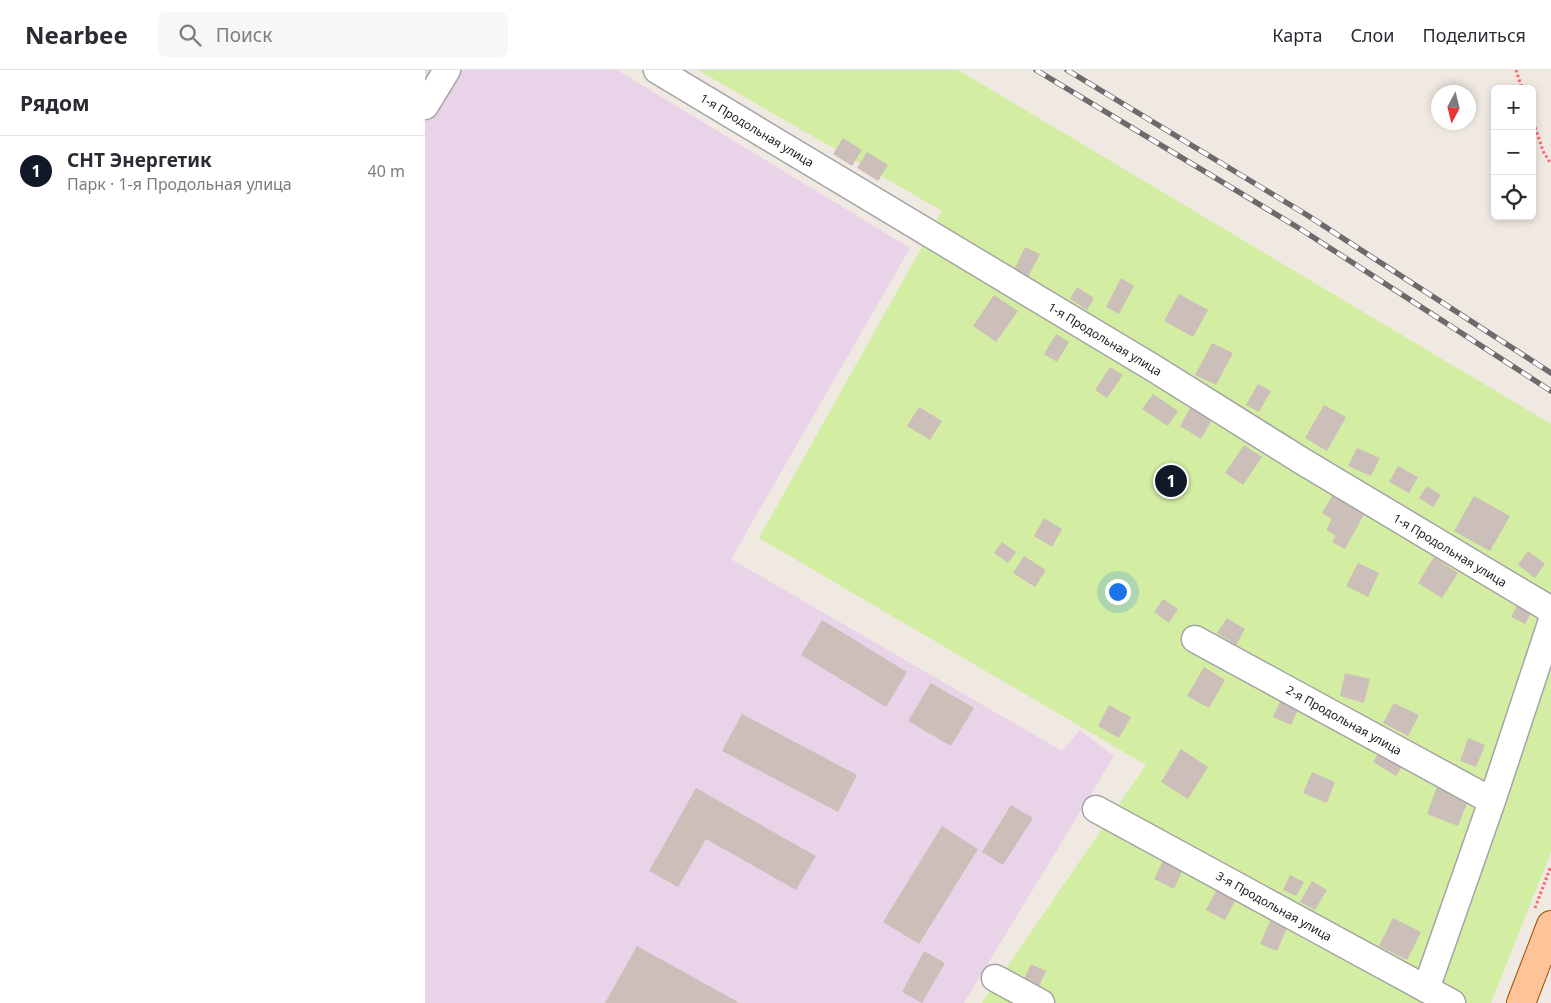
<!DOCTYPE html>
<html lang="ru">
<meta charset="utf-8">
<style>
:root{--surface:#fff;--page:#f7f7f7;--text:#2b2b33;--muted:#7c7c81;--line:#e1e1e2;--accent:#111827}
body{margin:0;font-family:"Noto Sans",sans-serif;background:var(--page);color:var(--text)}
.controls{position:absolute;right:15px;top:15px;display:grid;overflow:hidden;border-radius:8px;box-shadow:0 2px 8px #0003}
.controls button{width:45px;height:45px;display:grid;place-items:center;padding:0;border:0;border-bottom:1px solid var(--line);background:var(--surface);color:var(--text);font:25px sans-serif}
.compass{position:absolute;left:1006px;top:15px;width:45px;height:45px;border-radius:50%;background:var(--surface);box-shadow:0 2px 8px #0003;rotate:187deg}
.you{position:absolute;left:692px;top:521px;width:18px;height:18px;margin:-12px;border:4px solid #fff;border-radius:50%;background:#1a73e8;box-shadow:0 0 0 8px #1a73e833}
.badge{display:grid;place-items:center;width:32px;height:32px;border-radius:50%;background:var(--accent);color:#fff;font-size:16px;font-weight:700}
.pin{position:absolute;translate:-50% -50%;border:2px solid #fff;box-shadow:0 1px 5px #0006}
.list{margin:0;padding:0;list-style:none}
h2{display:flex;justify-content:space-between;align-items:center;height:65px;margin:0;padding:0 20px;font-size:21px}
h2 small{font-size:16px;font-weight:400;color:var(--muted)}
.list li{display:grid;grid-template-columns:32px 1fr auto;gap:15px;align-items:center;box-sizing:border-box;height:70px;padding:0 20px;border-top:1px solid var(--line)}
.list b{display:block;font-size:19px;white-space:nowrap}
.list p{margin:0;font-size:16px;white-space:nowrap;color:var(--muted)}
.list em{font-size:16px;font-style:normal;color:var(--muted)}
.icon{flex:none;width:28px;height:28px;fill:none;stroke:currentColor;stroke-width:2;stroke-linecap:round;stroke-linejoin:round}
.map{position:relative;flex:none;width:1126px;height:933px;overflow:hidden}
header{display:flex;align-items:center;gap:30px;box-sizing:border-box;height:70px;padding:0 25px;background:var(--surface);border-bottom:1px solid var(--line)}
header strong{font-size:24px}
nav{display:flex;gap:28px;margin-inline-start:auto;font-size:18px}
.search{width:350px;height:45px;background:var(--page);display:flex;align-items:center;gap:12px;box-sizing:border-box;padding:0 18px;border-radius:8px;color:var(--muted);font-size:19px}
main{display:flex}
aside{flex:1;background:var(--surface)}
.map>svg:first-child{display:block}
.industrial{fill:#e9d3e8}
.grass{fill:#d3eea3}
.building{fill:#ccbeb8}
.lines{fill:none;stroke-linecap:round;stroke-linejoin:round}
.minor-casing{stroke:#a4a4a4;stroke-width:29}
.major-casing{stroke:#974f00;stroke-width:30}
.path{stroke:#ff646b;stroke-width:3;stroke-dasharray:2.5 2.5;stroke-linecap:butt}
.minor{stroke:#fff;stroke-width:26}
.major{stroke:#ffc398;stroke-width:28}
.rail-casing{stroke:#6b6b6b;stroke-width:5.5}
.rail{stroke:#fff;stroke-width:4;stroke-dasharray:11;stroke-linecap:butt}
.labels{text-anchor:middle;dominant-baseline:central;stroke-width:5;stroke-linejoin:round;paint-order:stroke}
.street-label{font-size:12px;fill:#1d1d1d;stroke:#fff}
</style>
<header>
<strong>Nearbee</strong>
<div class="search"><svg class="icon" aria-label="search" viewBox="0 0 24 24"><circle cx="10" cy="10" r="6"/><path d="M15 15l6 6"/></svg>Поиск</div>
<nav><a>Карта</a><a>Слои</a><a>Поделиться</a></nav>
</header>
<main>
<aside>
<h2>Рядом<small></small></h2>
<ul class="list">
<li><span class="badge">1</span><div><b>СНТ Энергетик</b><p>Парк · 1-я Продольная улица</p></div><em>40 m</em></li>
</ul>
</aside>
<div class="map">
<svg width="1126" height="933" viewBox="0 0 1126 933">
<rect width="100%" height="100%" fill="#efe9e2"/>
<!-- industrial -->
<path class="industrial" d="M 0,0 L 192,0 L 485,178 L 306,489 L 637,681 L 655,660 L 689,686 L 539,933 L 0,933 Z"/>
<!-- grass -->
<path class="grass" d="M 273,0 L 533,0 L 1126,354 L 1126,782 L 1066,933 L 557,933 L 721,695 L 334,468 L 517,141 Z"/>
<!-- building -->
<path class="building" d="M 418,68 L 437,80 L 427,96 L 408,84 Z
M 442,82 L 463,95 L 453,111 L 432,98 Z
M 600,177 L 615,184 L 603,207 L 589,200 Z
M 696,208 L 709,216 L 694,244 L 681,237 Z
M 652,217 L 669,228 L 662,240 L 645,229 Z
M 754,224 L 783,240 L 768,267 L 739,251 Z
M 569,225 L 593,241 L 571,272 L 548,256 Z
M 631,264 L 644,272 L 632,292 L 619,284 Z
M 787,273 L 808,283 L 791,315 L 770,305 Z
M 685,297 L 698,305 L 682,328 L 670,320 Z
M 833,314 L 846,321 L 834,342 L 821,335 Z
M 728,324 L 753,341 L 743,356 L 717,339 Z
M 767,335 L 788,348 L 776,369 L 755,356 Z
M 899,335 L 921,347 L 902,381 L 880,368 Z
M 494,337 L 517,351 L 505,370 L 482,356 Z
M 819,375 L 837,387 L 818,415 L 800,403 Z
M 932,378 L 955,388 L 946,406 L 923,396 Z
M 973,396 L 993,407 L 984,423 L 964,412 Z
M 1002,416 L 1016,425 L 1008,437 L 994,428 Z
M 909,423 L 941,441 L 920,479 L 907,472 L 911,466 L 901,460 L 907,449 L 897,443 Z
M 1049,426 L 1085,446 L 1065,481 L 1029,461 Z
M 619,448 L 637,459 L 627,477 L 609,466 Z
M 577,472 L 591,482 L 583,493 L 569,483 Z
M 1103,481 L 1120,494 L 1110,508 L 1093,495 Z
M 599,486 L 621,500 L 610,517 L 588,503 Z
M 1009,487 L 1033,503 L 1017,528 L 993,513 Z
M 933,493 L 954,503 L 943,527 L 921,516 Z
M 738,529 L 753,539 L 744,553 L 729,542 Z
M 1094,532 L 1108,539 L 1100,554 L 1086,547 Z
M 802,548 L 820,559 L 811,575 L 792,563 Z
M 397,550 L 482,602 L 461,637 L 376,585 Z
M 779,597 L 800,610 L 784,638 L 762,626 Z
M 920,603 L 945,609 L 939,633 L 915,626 Z
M 506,613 L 549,638 L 526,676 L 483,651 Z
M 857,627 L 875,635 L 866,655 L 848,647 Z
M 969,633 L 994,645 L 983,666 L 958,653 Z
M 684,635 L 706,647 L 694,668 L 673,656 Z
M 317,644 L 432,705 L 413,742 L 297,681 Z
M 1043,668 L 1060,675 L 1051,697 L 1035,691 Z
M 756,679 L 783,697 L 763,729 L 736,712 Z
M 956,679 L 979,693 L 971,706 L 948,692 Z
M 887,702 L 910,712 L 902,733 L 878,723 Z
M 1013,714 L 1045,726 L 1033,756 L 1002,744 Z
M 271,718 L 391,786 L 371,820 L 281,769 L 253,817 L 224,801 Z
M 586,735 L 608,748 L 578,795 L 557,782 Z
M 517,756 L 553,779 L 494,874 L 458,852 Z
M 739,789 L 758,799 L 749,819 L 729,809 Z
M 865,805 L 879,812 L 871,826 L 858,820 Z
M 887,811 L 902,820 L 890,840 L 875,832 Z
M 792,819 L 811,829 L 800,850 L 781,840 Z
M 968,848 L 996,862 L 982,890 L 954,876 Z
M 845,851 L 862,858 L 852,881 L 835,874 Z
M 212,876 L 313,932 L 313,933 L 180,933 Z
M 499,881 L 520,893 L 497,933 L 477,922 Z
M 606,894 L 621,901 L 614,916 L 599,909 Z"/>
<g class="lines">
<defs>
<path id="minor" d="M 232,0 L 730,299 L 877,391 L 1126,540
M 0,36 L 22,0
M 770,569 L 1067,731
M 671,739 L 1027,933
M 570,908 L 616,933
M 1001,919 L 1067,731 L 1126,553"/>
<path id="major" d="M 1096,933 L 1126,855"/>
</defs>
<!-- minor casing -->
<use href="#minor" class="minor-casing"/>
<!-- major casing -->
<use href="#major" class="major-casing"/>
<!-- path -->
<path class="path" d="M 1091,0 L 1097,19
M 1107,48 L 1118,81 L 1126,94
M 1110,838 L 1126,796"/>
<!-- minor -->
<use href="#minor" class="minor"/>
<!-- major -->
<use href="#major" class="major"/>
<defs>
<path id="rail" d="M 611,0 L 877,160 L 1126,321
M 642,0 L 882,145 L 1126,303"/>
</defs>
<!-- rail casing -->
<use href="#rail" class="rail-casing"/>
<!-- rail -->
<use href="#rail" class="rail"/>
</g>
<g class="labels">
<!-- street labels -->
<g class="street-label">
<text transform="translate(332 60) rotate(31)">1-я Продольная улица</text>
<text transform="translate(680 269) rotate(31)">1-я Продольная улица</text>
<text transform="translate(1025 480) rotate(31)">1-я Продольная улица</text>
<text transform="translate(919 650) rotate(29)">2-я Продольная улица</text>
<text transform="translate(849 836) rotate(29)">3-я Продольная улица</text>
</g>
</g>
</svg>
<div class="controls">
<button>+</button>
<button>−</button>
<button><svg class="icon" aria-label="locate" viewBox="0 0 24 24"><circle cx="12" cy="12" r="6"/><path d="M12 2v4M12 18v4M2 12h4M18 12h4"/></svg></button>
</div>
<svg class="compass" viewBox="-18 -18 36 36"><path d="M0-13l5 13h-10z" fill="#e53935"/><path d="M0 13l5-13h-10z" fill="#7c7c81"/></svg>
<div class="you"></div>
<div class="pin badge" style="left:746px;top:411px">1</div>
</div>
</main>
